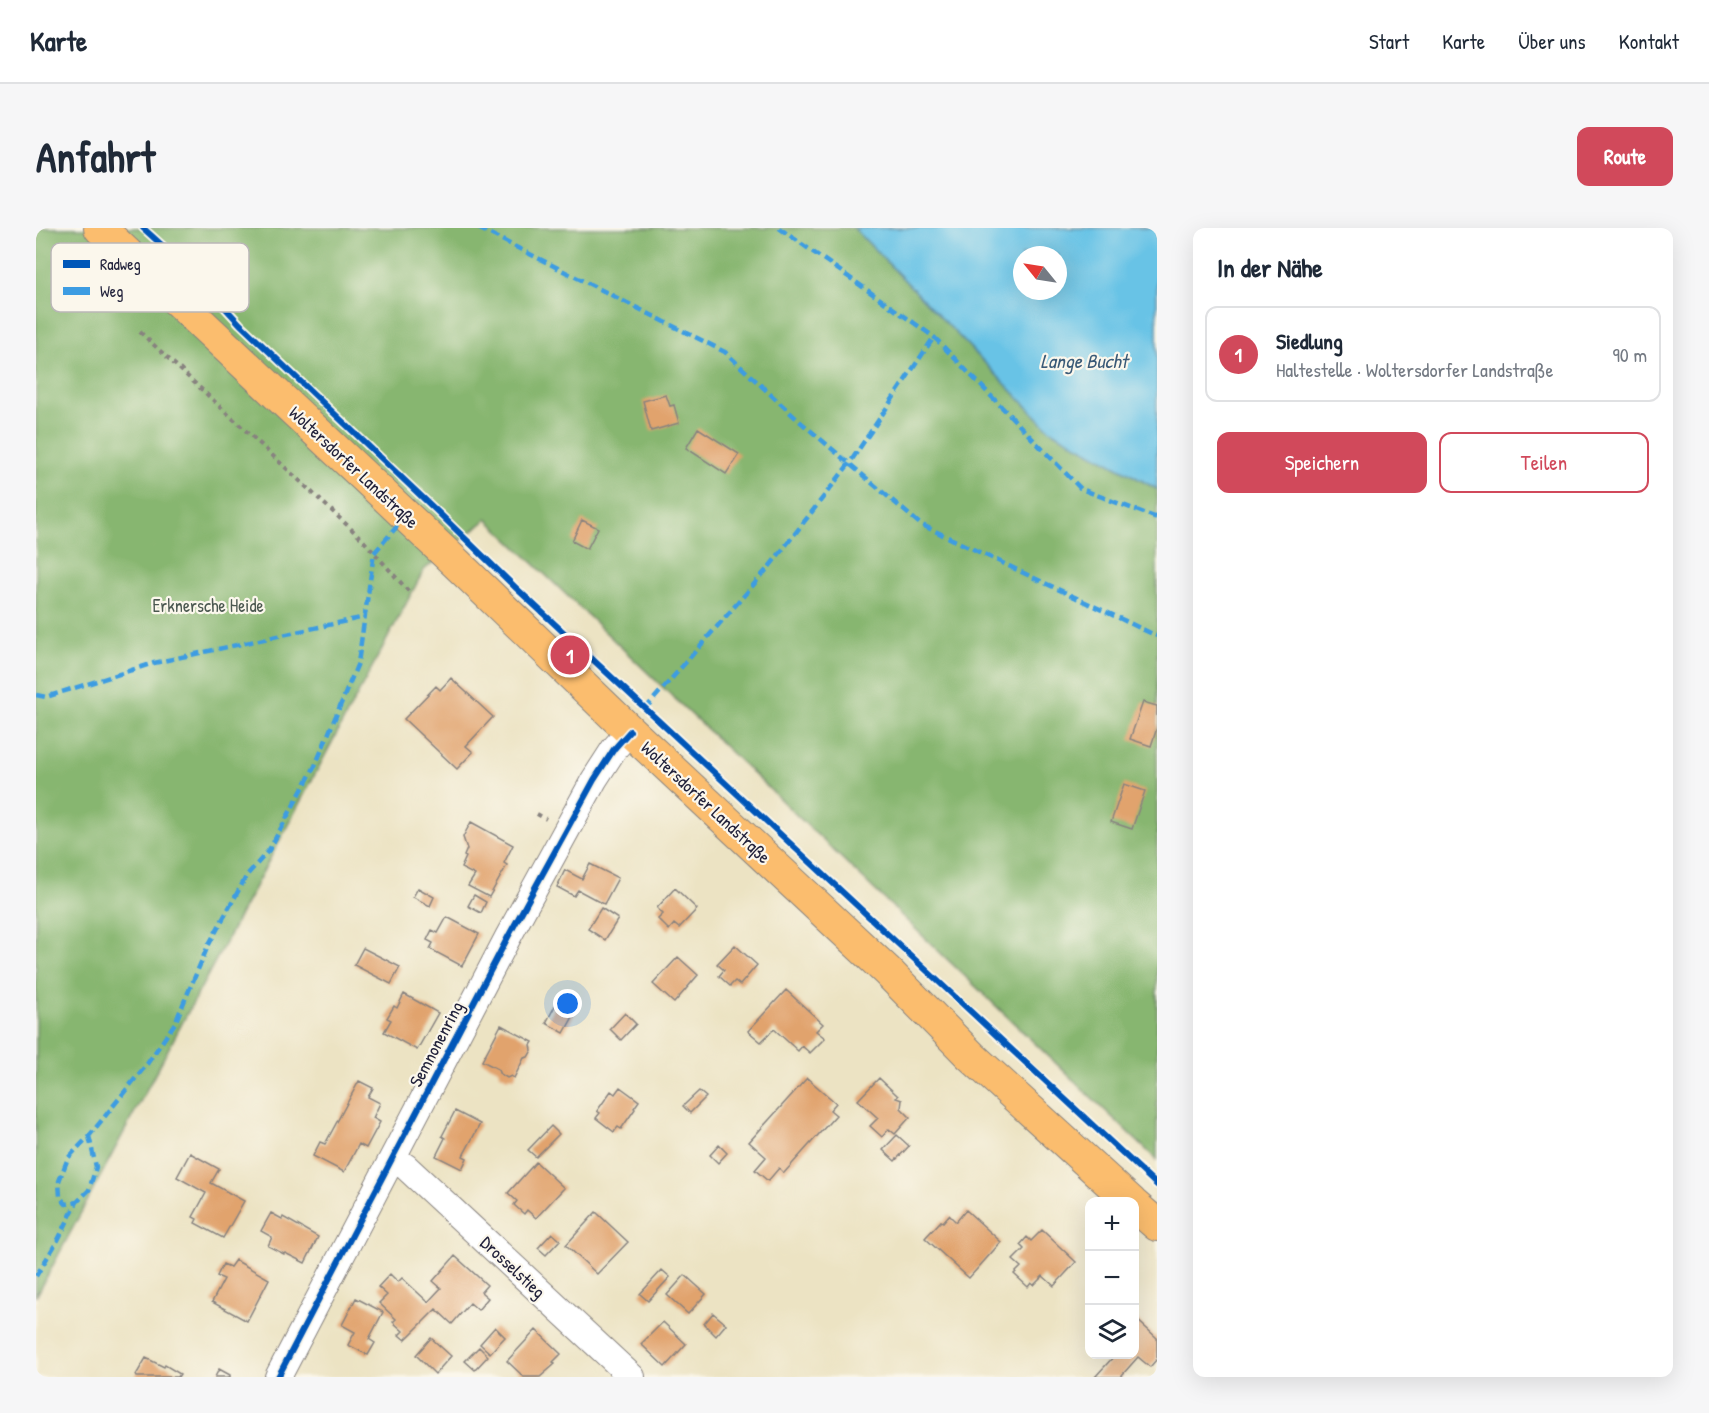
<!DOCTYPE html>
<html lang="de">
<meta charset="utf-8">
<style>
:root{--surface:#fff;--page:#f6f6f7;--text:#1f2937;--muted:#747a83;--line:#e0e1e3;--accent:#d1495b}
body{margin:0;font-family:"Patrick Hand",sans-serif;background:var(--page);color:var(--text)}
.controls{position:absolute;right:18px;bottom:18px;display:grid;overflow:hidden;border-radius:12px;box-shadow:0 6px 24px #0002}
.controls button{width:54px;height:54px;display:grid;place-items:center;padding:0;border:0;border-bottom:2px solid var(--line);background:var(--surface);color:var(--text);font:30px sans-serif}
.compass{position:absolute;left:977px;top:18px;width:54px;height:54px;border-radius:50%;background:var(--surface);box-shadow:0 6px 24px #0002;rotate:300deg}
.you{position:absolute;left:532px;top:776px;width:21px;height:21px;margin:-15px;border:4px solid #fff;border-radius:50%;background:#1a73e8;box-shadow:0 0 0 9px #1a73e833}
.badge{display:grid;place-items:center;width:39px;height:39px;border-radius:50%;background:var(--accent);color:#fff;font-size:20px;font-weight:700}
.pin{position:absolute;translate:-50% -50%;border:3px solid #fff;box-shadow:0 2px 6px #0006}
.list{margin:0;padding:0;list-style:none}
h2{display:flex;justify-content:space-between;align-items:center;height:78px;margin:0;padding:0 24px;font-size:26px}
h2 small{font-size:20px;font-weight:400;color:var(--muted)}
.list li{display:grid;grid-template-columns:39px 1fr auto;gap:18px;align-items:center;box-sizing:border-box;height:96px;margin:0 12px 12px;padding:0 12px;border:2px solid var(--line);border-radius:12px}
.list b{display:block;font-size:22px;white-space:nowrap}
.list p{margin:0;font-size:20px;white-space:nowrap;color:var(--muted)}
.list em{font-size:20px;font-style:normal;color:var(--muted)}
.actions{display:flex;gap:12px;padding:18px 24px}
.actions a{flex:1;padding:14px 0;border:2px solid var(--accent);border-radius:12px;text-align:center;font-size:21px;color:var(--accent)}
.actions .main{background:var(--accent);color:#fff}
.icon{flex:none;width:33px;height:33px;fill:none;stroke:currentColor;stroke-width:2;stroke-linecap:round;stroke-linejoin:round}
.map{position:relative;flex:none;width:1121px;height:1149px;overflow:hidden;border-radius:12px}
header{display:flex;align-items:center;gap:36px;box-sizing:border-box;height:84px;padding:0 30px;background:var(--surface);border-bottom:2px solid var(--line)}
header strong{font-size:28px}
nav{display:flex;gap:33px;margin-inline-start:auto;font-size:21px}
.intro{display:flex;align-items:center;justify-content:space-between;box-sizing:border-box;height:144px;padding:0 36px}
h1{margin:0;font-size:42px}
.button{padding:15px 27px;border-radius:12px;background:var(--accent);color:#fff;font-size:21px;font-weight:700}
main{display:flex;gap:36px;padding:0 36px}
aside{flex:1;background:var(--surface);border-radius:12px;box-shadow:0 6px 24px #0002}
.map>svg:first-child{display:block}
.forest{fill:#87b670;stroke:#546c56;stroke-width:1.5}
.water{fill:#68c3e6;stroke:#457290;stroke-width:1.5;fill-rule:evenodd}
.building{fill:#e1a36d}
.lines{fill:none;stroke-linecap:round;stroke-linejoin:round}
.minor-casing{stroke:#87827f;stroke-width:28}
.major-casing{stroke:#87827f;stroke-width:34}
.path{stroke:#87827f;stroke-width:4;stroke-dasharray:4.5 4.5;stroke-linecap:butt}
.minor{stroke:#fff;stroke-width:26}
.major{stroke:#fbbd6e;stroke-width:32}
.quiet{stroke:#3c9ce2;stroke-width:4.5;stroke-dasharray:9 4.5;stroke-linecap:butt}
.cycleway-casing{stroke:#fbf7ec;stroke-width:10}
.cycleway{stroke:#0057b8;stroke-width:6}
.labels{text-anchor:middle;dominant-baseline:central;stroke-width:4.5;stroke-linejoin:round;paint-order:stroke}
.street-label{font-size:18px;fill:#22223b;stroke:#fbf7ec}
.park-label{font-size:18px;fill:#4b5850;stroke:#fbf7ec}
.water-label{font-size:20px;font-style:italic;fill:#3a5a77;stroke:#fbf7ec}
.key{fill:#fbf7ec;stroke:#bab7b7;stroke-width:1.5}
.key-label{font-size:16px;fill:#22223b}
</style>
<header>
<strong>Karte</strong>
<nav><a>Start</a><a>Karte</a><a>Über uns</a><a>Kontakt</a></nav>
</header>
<div class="intro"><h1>Anfahrt</h1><a class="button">Route</a></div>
<main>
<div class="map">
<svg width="1121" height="1149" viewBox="0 0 1121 1149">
<rect width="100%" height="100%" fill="#fbf7ec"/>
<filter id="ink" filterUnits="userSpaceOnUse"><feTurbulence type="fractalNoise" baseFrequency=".0167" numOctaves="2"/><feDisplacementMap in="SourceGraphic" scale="12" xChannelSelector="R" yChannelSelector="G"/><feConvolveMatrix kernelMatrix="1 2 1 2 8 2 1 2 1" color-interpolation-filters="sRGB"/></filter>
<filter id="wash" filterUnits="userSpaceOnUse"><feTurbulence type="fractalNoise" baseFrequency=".008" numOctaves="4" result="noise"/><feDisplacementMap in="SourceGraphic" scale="24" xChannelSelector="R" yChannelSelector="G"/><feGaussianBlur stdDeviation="1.35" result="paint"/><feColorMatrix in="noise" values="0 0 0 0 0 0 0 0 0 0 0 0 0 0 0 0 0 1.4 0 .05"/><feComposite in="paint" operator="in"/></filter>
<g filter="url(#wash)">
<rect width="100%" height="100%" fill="#ece3c3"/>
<!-- forest -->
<path class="forest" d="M 0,0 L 818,0 L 1014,202 L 1121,261 L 1121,932 L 451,291 L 388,342 L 0,1069 Z"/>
<!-- water -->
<path class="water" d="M 818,0 L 1121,0 L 1121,261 L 1014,202 ZM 986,27 L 1022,27 L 1022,63 L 986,63 Z"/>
<g id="blocks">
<!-- building -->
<path class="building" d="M 630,167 L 634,178 L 638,177 L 643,195 L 615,203 L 607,173 Z
M 662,200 L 703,226 L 690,246 L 650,220 Z
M 546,292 L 562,300 L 551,321 L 536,313 Z
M 415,450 L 457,489 L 430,518 L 437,524 L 421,541 L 368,491 L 400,458 L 404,462 Z
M 1107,474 L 1121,478 L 1121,500 L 1115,518 L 1094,511 Z
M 1088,556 L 1109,563 L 1096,601 L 1075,594 Z
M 435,594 L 477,617 L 468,635 L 471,637 L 453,669 L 432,658 L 439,647 L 425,640 L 430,629 L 428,628 L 431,621 L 427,609 Z
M 554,636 L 582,650 L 568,676 L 542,662 L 538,668 L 521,659 L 529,642 L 546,651 Z
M 382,660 L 398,669 L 394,678 L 377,669 Z
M 639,660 L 661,681 L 643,700 L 638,696 L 633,702 L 622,691 L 627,686 L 621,680 Z
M 438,667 L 450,674 L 445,685 L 432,678 Z
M 565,680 L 582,691 L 569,712 L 552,701 Z
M 411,689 L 443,706 L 426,738 L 394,721 L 397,715 L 391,712 L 396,702 L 402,705 Z
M 699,717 L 721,737 L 704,757 L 699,753 L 694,758 L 683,748 L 688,742 L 681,736 Z
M 327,720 L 364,739 L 355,756 L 318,737 Z
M 642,729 L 662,747 L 638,775 L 617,756 Z
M 750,762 L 787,796 L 780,803 L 789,810 L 774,825 L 766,818 L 762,823 L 738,801 L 725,814 L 712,803 Z
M 368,766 L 402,785 L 381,822 L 348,804 L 355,792 L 351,790 L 358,778 L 361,780 Z
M 520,776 L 539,785 L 528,805 L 510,795 Z
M 589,785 L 600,796 L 585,812 L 574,801 Z
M 465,797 L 497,814 L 495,817 L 496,822 L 492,829 L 488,830 L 478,850 L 475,848 L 471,850 L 463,845 L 462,841 L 446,833 Z
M 771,850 L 800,875 L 794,882 L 800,887 L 748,945 L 743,940 L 732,953 L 719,942 L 730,929 L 713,914 Z
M 843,850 L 862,868 L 860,870 L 866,872 L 865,880 L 874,889 L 859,906 L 853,901 L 846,909 L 834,898 L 842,890 L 822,872 Z
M 323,853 L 337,860 L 332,869 L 344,875 L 337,890 L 344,894 L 330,920 L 323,916 L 308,944 L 277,928 L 284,914 L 289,916 Z
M 584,859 L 603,873 L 598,880 L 599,881 L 585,901 L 582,899 L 578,904 L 560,890 L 564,885 L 561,883 L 575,863 L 579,866 Z
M 663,863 L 670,869 L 654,885 L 647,878 Z
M 419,883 L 444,896 L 427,928 L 431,930 L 426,941 L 400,928 L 409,910 L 406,908 Z
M 515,898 L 523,906 L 500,929 L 492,922 Z
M 861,907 L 873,918 L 859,933 L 847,922 Z
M 683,917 L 691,925 L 682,935 L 674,927 Z
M 154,925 L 183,941 L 175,955 L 208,973 L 187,1010 L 159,995 L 161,991 L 157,989 L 170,965 L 141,949 Z
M 500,934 L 528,960 L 500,990 L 491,982 L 488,986 L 478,977 L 481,973 L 472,965 Z
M 930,982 L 965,1014 L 933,1050 L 889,1010 L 905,993 L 907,994 L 913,987 L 920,994 Z
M 560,984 L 592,1014 L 561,1046 L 530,1017 Z
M 235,985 L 246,991 L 247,989 L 282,1009 L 269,1035 L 249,1025 L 248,1026 L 232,1018 L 236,1009 L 225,1003 Z
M 1006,1002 L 1040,1034 L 1018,1058 L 1007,1048 L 998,1057 L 995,1055 L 992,1059 L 978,1046 L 985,1039 L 977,1032 L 988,1021 L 984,1017 L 991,1009 L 995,1013 Z
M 516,1005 L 524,1012 L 510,1027 L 502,1020 Z
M 419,1028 L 451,1057 L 445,1064 L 452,1070 L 442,1082 L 434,1075 L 416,1096 L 400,1081 L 369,1112 L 363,1107 L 367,1103 L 357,1094 L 360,1091 L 343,1075 L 351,1067 L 342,1059 L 354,1046 L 362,1054 L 366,1050 L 392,1074 L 405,1060 L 397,1053 Z
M 199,1032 L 233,1051 L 211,1093 L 176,1074 L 188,1051 L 181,1048 L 187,1036 L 194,1039 Z
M 626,1042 L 634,1049 L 612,1073 L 604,1066 Z
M 649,1047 L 670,1066 L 652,1086 L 631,1067 Z
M 320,1070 L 347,1084 L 333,1111 L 339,1115 L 332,1127 L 312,1117 L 319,1104 L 306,1097 Z
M 677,1085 L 690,1096 L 680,1108 L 668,1096 Z
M 1098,1089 L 1121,1110 L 1121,1131 L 1114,1139 L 1102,1129 L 1086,1147 L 1086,1149 L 1059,1149 L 1080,1126 L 1098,1126 Z
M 627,1094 L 650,1116 L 629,1139 L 605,1116 Z
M 459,1099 L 469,1109 L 454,1125 L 444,1116 Z
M 500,1102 L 525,1126 L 517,1134 L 519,1136 L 504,1149 L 488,1149 L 471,1133 Z
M 395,1110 L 415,1128 L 399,1146 L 380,1127 Z
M 443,1119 L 452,1128 L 439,1142 L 429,1133 Z
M 110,1130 L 128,1139 L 129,1137 L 144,1146 L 142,1149 L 101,1149 L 100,1147 Z
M 183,1141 L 194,1147 L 194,1149 L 179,1149 Z"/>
</g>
</g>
<g filter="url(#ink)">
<use href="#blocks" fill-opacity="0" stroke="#87827f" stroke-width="1.5"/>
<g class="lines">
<defs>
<path id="minor" d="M 357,930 L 370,939 L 596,1149
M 242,1149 L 472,709 L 558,552 L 578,521 L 594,503"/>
<path id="major" d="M 64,0 L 420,335 L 594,503 L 851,743 L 935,828 L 1095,974
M 1098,977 L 1121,997"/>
</defs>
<!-- minor casing -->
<use href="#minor" class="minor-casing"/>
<!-- major casing -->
<use href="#major" class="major-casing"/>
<!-- path -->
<path class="path" d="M 104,104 L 325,310 L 375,366
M 501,586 L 510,591"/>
<!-- minor -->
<use href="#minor" class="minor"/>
<!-- major -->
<use href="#major" class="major"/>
<!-- quiet -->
<path class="quiet" d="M 442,0 L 689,124 L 761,191 L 884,296 L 1121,408
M 743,0 L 898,109 L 1045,261 L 1121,290
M 0,467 L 10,469 L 118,435 L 329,389
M 609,481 L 733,339 L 813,236 L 898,109
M 53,908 L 60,939 L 53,962 L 41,974 L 30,976 L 24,969 L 23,953 L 32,930 L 53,908 L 111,836 L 139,795 L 172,718 L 211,647 L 233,622 L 279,538 L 322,435 L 338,325 L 370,288
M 0,1048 L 22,1012 L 41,974"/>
<defs>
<path id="cycleway" d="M 107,0 L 159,47 L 204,96 L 405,287 L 480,360 L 1121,957
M 242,1149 L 472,709 L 558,552 L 578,521 L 594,503"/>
</defs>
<!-- cycleway casing -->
<use href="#cycleway" class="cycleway-casing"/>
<!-- cycleway -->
<use href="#cycleway" class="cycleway"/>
</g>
</g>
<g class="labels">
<!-- street labels -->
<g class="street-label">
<text transform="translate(318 239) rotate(43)">Woltersdorfer Landstraße</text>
<text transform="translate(670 574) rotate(43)">Woltersdorfer Landstraße</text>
<text transform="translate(400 816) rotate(-62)">Semnonenring</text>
<text transform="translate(477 1039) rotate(43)">Drosselstieg</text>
</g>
<!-- park labels -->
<g class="park-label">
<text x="172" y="377">Erknersche Heide</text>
</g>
<!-- water labels -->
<g class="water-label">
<text x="1048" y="132">Lange Bucht</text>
</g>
</g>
<!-- legend -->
<rect x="15" y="15" width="198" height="69" rx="9" class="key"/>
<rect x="27" y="32" width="27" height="8" fill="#0057b8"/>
<rect x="27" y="59" width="27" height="8" fill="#3c9ce2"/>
<g class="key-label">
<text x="64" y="42">Radweg</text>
<text x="64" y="69">Weg</text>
</g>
</svg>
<div class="controls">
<button>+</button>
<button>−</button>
<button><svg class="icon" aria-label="layers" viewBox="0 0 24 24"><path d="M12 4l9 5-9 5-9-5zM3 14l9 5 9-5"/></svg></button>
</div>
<svg class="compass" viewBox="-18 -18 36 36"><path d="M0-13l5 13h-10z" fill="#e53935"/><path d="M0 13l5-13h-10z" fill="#747a83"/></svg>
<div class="you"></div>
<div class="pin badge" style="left:534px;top:427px">1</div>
</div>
<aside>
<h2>In der Nähe<small></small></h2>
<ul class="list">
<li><span class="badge">1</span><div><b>Siedlung</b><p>Haltestelle · Woltersdorfer Landstraße</p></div><em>90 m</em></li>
</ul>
<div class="actions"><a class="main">Speichern</a><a>Teilen</a></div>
</aside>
</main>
